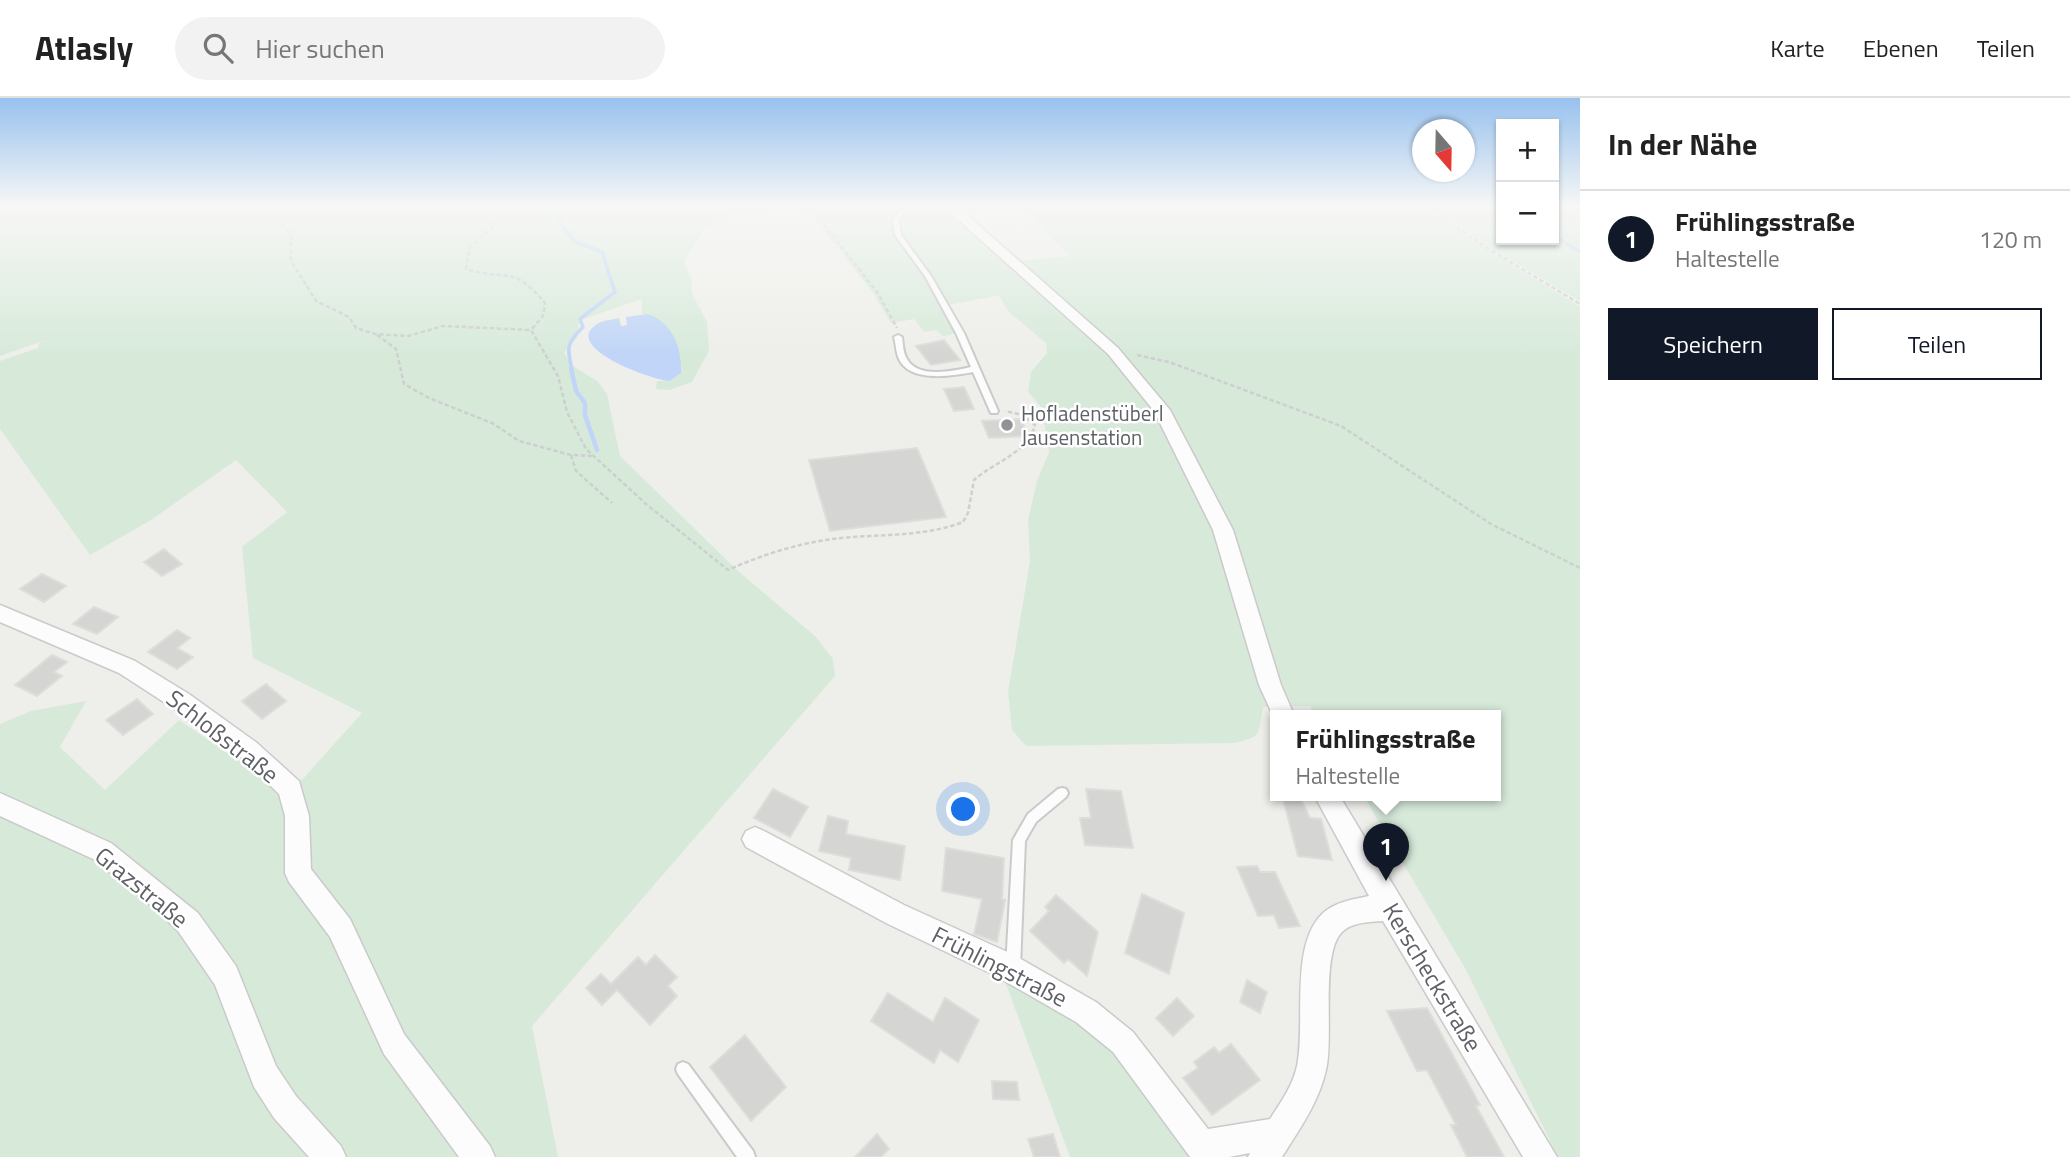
<!DOCTYPE html>
<html lang="de">
<meta charset="utf-8">
<style>
:root{--surface:#fff;--page:#f2f2f2;--text:#222;--muted:#767676;--line:#e0e0e0;--accent:#111827}
body{margin:0;font-family:"Titillium Web",sans-serif;background:var(--page);color:var(--text)}
.controls{position:absolute;right:21px;top:21px;display:grid;overflow:hidden;border-radius:0px;box-shadow:0 2px 5px #0004}
.controls button{width:63px;height:63px;display:grid;place-items:center;padding:0;border:0;border-bottom:2px solid var(--line);background:var(--surface);color:var(--text);font:35px sans-serif}
.compass{position:absolute;left:1412px;top:21px;width:63px;height:63px;border-radius:50%;background:var(--surface);box-shadow:0 2px 5px #0004;rotate:160deg}
.you{position:absolute;left:964px;top:712px;width:24px;height:24px;margin:-18px;border:5px solid #fff;border-radius:50%;background:#1a73e8;box-shadow:0 0 0 10px #1a73e833}
.badge{display:grid;place-items:center;width:46px;height:46px;border-radius:50%;background:var(--accent);color:#fff;font-size:23px;font-weight:700}
.pin{position:absolute;translate:-50% -58px;filter:drop-shadow(0 2px 4px #0008)}
.pin::after{content:'';position:absolute;top:37px;width:24px;height:21px;background:inherit;clip-path:polygon(0 0,100% 0,50% 100%)}
.popup{position:absolute;left:1270px;top:612px;width:231px;height:91px;box-sizing:border-box;display:grid;place-content:center;border-radius:0px;background:var(--surface);filter:drop-shadow(0 2px 5px #0005);font-size:23px;white-space:nowrap;color:var(--muted)}
.popup b{font-size:26px;color:var(--text)}
.popup::after{content:'';position:absolute;left:50%;top:100%;margin-left:-14px;border:14px solid transparent;border-top-color:var(--surface)}
.list{margin:0;padding:0;list-style:none}
h2{display:flex;justify-content:space-between;align-items:center;height:91px;margin:0;padding:0 28px;font-size:30px}
h2 small{font-size:23px;font-weight:400;color:var(--muted)}
.list li{display:grid;grid-template-columns:46px 1fr auto;gap:21px;align-items:center;box-sizing:border-box;height:98px;padding:0 28px;border-top:2px solid var(--line)}
.list b{display:block;font-size:26px;white-space:nowrap}
.list p{margin:0;font-size:23px;white-space:nowrap;color:var(--muted)}
.list em{font-size:23px;font-style:normal;color:var(--muted)}
.actions{display:flex;gap:14px;padding:21px 28px}
.actions a{flex:1;padding:16px 0;border:2px solid var(--accent);border-radius:0px;text-align:center;font-size:24px;color:var(--accent)}
.actions .main{background:var(--accent);color:#fff}
.icon{flex:none;width:38px;height:38px;fill:none;stroke:currentColor;stroke-width:2;stroke-linecap:round;stroke-linejoin:round}
.map{position:relative;flex:none;width:1580px;height:1059px;overflow:hidden}
header{display:flex;align-items:center;gap:42px;box-sizing:border-box;height:98px;padding:0 35px;background:var(--surface);border-bottom:2px solid var(--line)}
header strong{font-size:33px}
nav{display:flex;gap:38px;margin-inline-start:auto;font-size:24px}
.search{width:490px;height:63px;background:var(--page);display:flex;align-items:center;gap:18px;box-sizing:border-box;padding:0 24px;border-radius:38px;color:var(--muted);font-size:26px}
main{display:flex}
aside{flex:1;background:var(--surface)}
.map>svg:first-child{display:block}
.green{fill:#d7eada}
.water{fill:#c0d5f7}
.lines{fill:none;stroke-linecap:round;stroke-linejoin:round}
.stream-far1{stroke:#c0d5f7;stroke-width:3.5}
.stream{stroke:#c0d5f7;stroke-width:4.5}
.building{fill:#d5d5d3;stroke:#deddd9;stroke-width:2}
.service-casing{stroke:#cacaca;stroke-width:4}
.minor-casing{stroke:#cacaca;stroke-width:3}
.path{stroke:#ccd0cf;stroke-width:2.5;stroke-dasharray:4.5 2.5;stroke-linecap:butt}
.service{fill:#fcfcfc;fill-rule:evenodd}
.minor{fill:#fcfcfc;fill-rule:evenodd}
.poi-dot{fill:#919295;stroke:#fff;stroke-width:2.5}
.labels{text-anchor:middle;dominant-baseline:central;stroke-width:5;stroke-linejoin:round;paint-order:stroke}
.poi-label{font-size:21px;fill:#5f6167;stroke:#fff;text-anchor:start}
.near-street-label{font-size:24px;fill:#5f6167;stroke:#fff}
</style>
<header>
<strong>Atlasly</strong>
<div class="search"><svg class="icon" aria-label="search" viewBox="0 0 24 24"><circle cx="10" cy="10" r="6"/><path d="M15 15l6 6"/></svg>Hier suchen</div>
<nav><a>Karte</a><a>Ebenen</a><a>Teilen</a></nav>
</header>
<main>
<div class="map">
<svg width="1580" height="1059" viewBox="0 0 1580 1059">
<rect width="100%" height="100%" fill="#eeeeea"/>
<!-- green -->
<path class="green" d="M 0,109 L 108,109 L 119,116 L 123,109 L 902,109 L 893,122 L 896,137 L 925,178 L 957,235 L 943,238 L 936,232 L 924,234 L 914,221 L 891,225 L 873,195 L 809,114 L 790,109 L 755,113 L 731,118 L 704,130 C 702,139 689,153 684,164 L 691,181 L 692,196 L 707,224 L 709,253 L 692,284 L 669,292 L 656,291 L 657,283 L 670,283 L 681,275 L 648,216 L 642,216 L 642,201 L 580,222 L 576,241 L 564,255 L 573,268 L 597,283 L 607,296 L 620,358 L 738,473 L 816,539 L 833,561 L 835,578 L 532,928 L 558,1059 L 0,1059 L 0,626 L 31,613 L 86,603 L 60,649 L 105,692 L 179,622 L 256,674 L 283,703 L 362,615 L 253,560 L 242,449 L 287,414 L 236,362 L 151,422 L 90,457 L 0,331 L 0,263 L 38,250 L 39,245 L 45,242 L 0,258 Z
M 908,109 L 946,109 L 1007,164 L 1070,158 L 1022,109 L 1425,109 L 1482,148 L 1580,209 L 1580,1059 L 1558,1059 L 1466,872 L 1363,697 L 1496,697 L 1496,617 L 1315,617 L 1310,608 L 1263,609 C 1258,637 1263,639 1233,645 L 1026,648 L 1012,632 L 1008,594 L 1030,463 L 1028,422 L 1037,383 L 1049,354 L 1042,310 L 1028,294 L 1031,274 L 1047,255 L 1046,245 L 1008,213 L 999,197 L 948,207 L 901,137 L 899,123 Z
M 1432,109 L 1501,109 L 1501,142 L 1554,142 L 1554,109 L 1580,109 L 1580,203 L 1487,148 Z
M 1003,878 L 1084,918 L 1201,1059 L 1070,1059 Z"/>
<!-- water -->
<path class="water" d="M 648,216 C 673,225 682,250 681,275 L 670,283 C 654,283 560,249 597,226 C 603,222 612,222 619,220 L 621,228 L 627,227 L 626,219 Z"/>
<g class="lines">
<!-- stream-far1 -->
<path class="stream-far1" d="M 560,109 L 560,126 L 576,144 L 602,154 L 615,194 L 580,221 L 583,229 C 566,246 567,249 572,272
M 1554,137 L 1580,154"/>
<!-- stream -->
<path class="stream" d="M 571,270 L 576,293 L 585,305 L 585,317 L 597,352"/>
</g>
<!-- building -->
<path class="building" d="M 944,242 L 960,262 L 931,267 L 916,248 Z
M 964,289 L 974,311 L 954,313 L 944,291 Z
M 1021,321 L 1028,338 L 989,340 L 982,323 Z
M 917,350 L 946,419 L 830,433 L 809,362 Z
M 164,451 L 182,466 L 162,478 L 144,464 Z
M 42,476 L 66,488 L 44,504 L 20,491 Z
M 94,509 L 118,519 L 97,536 L 73,526 Z
M 177,532 L 190,540 L 177,550 L 193,559 L 177,571 L 148,554 Z
M 52,557 L 67,564 L 54,574 L 62,578 L 37,598 L 15,587 Z
M 266,586 L 286,603 L 262,621 L 242,603 Z
M 137,601 L 153,616 L 123,637 L 106,622 Z
M 773,691 L 808,709 L 790,739 L 754,720 Z
M 1086,691 L 1121,693 L 1133,750 L 1085,747 L 1080,720 L 1091,720 Z
M 1282,697 L 1299,697 L 1310,720 L 1321,721 L 1332,762 L 1298,758 Z
M 828,718 L 848,723 L 846,736 L 905,748 L 900,782 L 849,772 L 851,760 L 819,753 Z
M 946,750 L 1004,760 L 1002,801 L 1005,802 L 997,844 L 974,836 L 982,801 L 942,793 Z
M 1257,768 L 1260,774 L 1275,774 L 1300,828 L 1279,830 L 1274,817 L 1258,818 L 1237,769 Z
M 1142,796 L 1184,815 L 1169,876 L 1125,855 Z
M 1056,797 L 1098,834 L 1087,878 L 1068,861 L 1064,865 L 1030,833 L 1049,813 L 1045,809 Z
M 655,857 L 677,879 L 668,888 L 677,898 L 650,927 L 617,892 L 602,907 L 586,890 L 601,876 L 611,886 L 638,859 L 646,867 Z
M 1247,882 L 1267,894 L 1260,915 L 1240,904 Z
M 888,895 L 933,924 L 945,900 L 979,922 L 958,964 L 940,952 L 934,965 L 871,923 Z
M 1177,900 L 1194,918 L 1173,938 L 1156,920 Z
M 1427,910 L 1480,1007 L 1476,1008 L 1504,1059 L 1467,1059 L 1451,1027 L 1456,1027 L 1427,972 L 1417,973 L 1387,913 Z
M 745,937 L 786,989 L 751,1023 L 710,969 Z
M 1231,946 L 1260,982 L 1212,1017 L 1183,980 L 1198,970 L 1194,964 L 1214,949 L 1219,955 Z
M 992,983 L 1017,984 L 1019,1002 L 993,1001 Z
M 877,1036 L 889,1051 L 881,1059 L 855,1059 Z
M 1053,1036 L 1060,1059 L 1034,1059 L 1028,1041 Z"/>
<g class="lines">
<defs>
<path id="service" d="M 902,109 L 908,109 L 899,122 L 901,137 L 931,178 L 964,235 L 998,313 L 997,315 L 991,315 L 990,313 L 973,274 C 952,278 910,285 899,261 C 896,255 896,246 894,239 L 898,237 L 902,239 C 903,246 903,255 907,261 C 918,281 953,273 971,269 L 956,235 L 925,178 L 895,137 L 893,122 Z
M 1062,690 L 1066,691 L 1068,695 L 1066,699 L 1036,724 L 1025,743 L 1020,870 L 1018,875 L 1013,877 L 1008,875 L 1006,870 L 1013,742 L 1028,716 L 1058,691 Z
M 683,964 L 688,966 L 753,1053 L 755,1059 L 737,1059 L 678,976 L 676,971 L 678,966 Z"/>
<path id="minor" d="M 0,109 L 7,109 L 0,114 Z
M 944,109 L 958,109 L 1118,250 L 1170,312 L 1233,432 L 1281,587 L 1294,617 L 1276,617 L 1276,624 L 1259,587 L 1213,432 L 1154,313 L 1108,256 Z
M 0,507 L 135,563 L 189,596 L 257,645 L 299,683 L 309,718 L 311,771 L 350,821 L 404,936 L 490,1048 L 495,1059 L 459,1059 L 384,956 L 330,839 L 289,784 L 285,775 L 285,718 L 279,696 L 241,659 L 173,610 L 119,575 L 0,524 Z
M 0,695 L 111,745 L 198,815 L 236,868 L 276,968 L 296,998 L 341,1048 L 346,1059 L 309,1059 L 274,1020 L 254,989 L 215,887 L 178,833 L 152,808 L 93,761 L 0,718 Z
M 1314,697 L 1339,697 L 1557,1059 L 1523,1059 L 1383,823 C 1370,824 1352,824 1342,834 C 1320,856 1334,939 1326,972 C 1319,1004 1299,1032 1282,1059 L 1248,1059 L 1250,1055 L 1229,1059 L 1190,1059 L 1113,954 L 1076,924 L 994,877 L 886,825 L 746,749 L 742,741 L 746,733 L 755,729 L 764,733 L 904,807 L 1014,857 L 1096,904 L 1133,934 L 1208,1031 L 1270,1021 C 1281,1004 1293,987 1297,968 C 1306,925 1289,847 1323,815 C 1335,804 1354,801 1369,798 Z"/>
</defs>
<!-- service casing -->
<use href="#service" class="service-casing"/>
<!-- minor casing -->
<use href="#minor" class="minor-casing"/>
<!-- path -->
<path class="path" d="M 270,109 L 291,137 L 291,163 L 316,203 L 349,219 L 356,230 L 375,236 L 408,238 L 443,228 L 531,232 L 558,278 L 567,314 L 586,351 L 646,406 L 728,472 C 764,456 802,444 841,440 C 882,436 924,439 963,424 L 968,415 L 974,382 C 994,364 1028,355 1035,327 L 1023,317 L 1005,313
M 499,109 L 495,127 L 470,149 L 466,171 C 508,184 511,165 545,205 L 543,218 L 531,232
M 813,109 L 813,113 L 877,194 L 897,230
M 875,109 L 885,120
M 1428,109 L 1484,148 L 1580,206
M 377,237 L 396,251 L 404,286 L 429,300 L 494,326 L 519,343 L 571,357 L 594,358
M 1137,257 L 1169,264 L 1341,328 L 1491,426 L 1580,470
M 571,357 L 576,373 L 612,405"/>
<!-- service -->
<use href="#service" class="service"/>
<!-- minor -->
<use href="#minor" class="minor"/>
</g>
<!-- sky -->
<linearGradient id="sky" x2="0" y2="1"><stop stop-color="#98c1ee"/><stop offset="0.42" stop-color="#f7f7f6"/><stop offset="1" stop-color="#f7f7f6" stop-opacity="0"/></linearGradient>
<rect width="1580" height="257" fill="url(#sky)"/>
<!-- markers -->
<circle class="poi-dot" cx="1007" cy="327" r="7"/>
<g class="labels">
<!-- poi labels -->
<g class="poi-label">
<text x="1021" y="315">Hofladenstüberl<tspan x="1021" dy="24">Jausenstation</tspan></text>
</g>
<!-- near-street labels -->
<g class="near-street-label">
<text transform="translate(223 638) rotate(38)">Schloßstraße</text>
<text transform="translate(142 789) rotate(39)">Grazstraße</text>
<text transform="translate(1000 868) rotate(27)">Frühlingstraße</text>
<text transform="translate(1433 879) rotate(59)">Kerscheckstraße</text>
</g>
</g>
</svg>
<div class="controls">
<button>+</button>
<button>−</button>
</div>
<svg class="compass" viewBox="-18 -18 36 36"><path d="M0-13l5 13h-10z" fill="#e53935"/><path d="M0 13l5-13h-10z" fill="#767676"/></svg>
<div class="you"></div>
<div class="pin badge" style="left:1386px;top:783px">1</div>
<div class="popup"><b>Frühlingsstraße</b>Haltestelle</div>
</div>
<aside>
<h2>In der Nähe<small></small></h2>
<ul class="list">
<li><span class="badge">1</span><div><b>Frühlingsstraße</b><p>Haltestelle</p></div><em>120 m</em></li>
</ul>
<div class="actions"><a class="main">Speichern</a><a>Teilen</a></div>
</aside>
</main>
